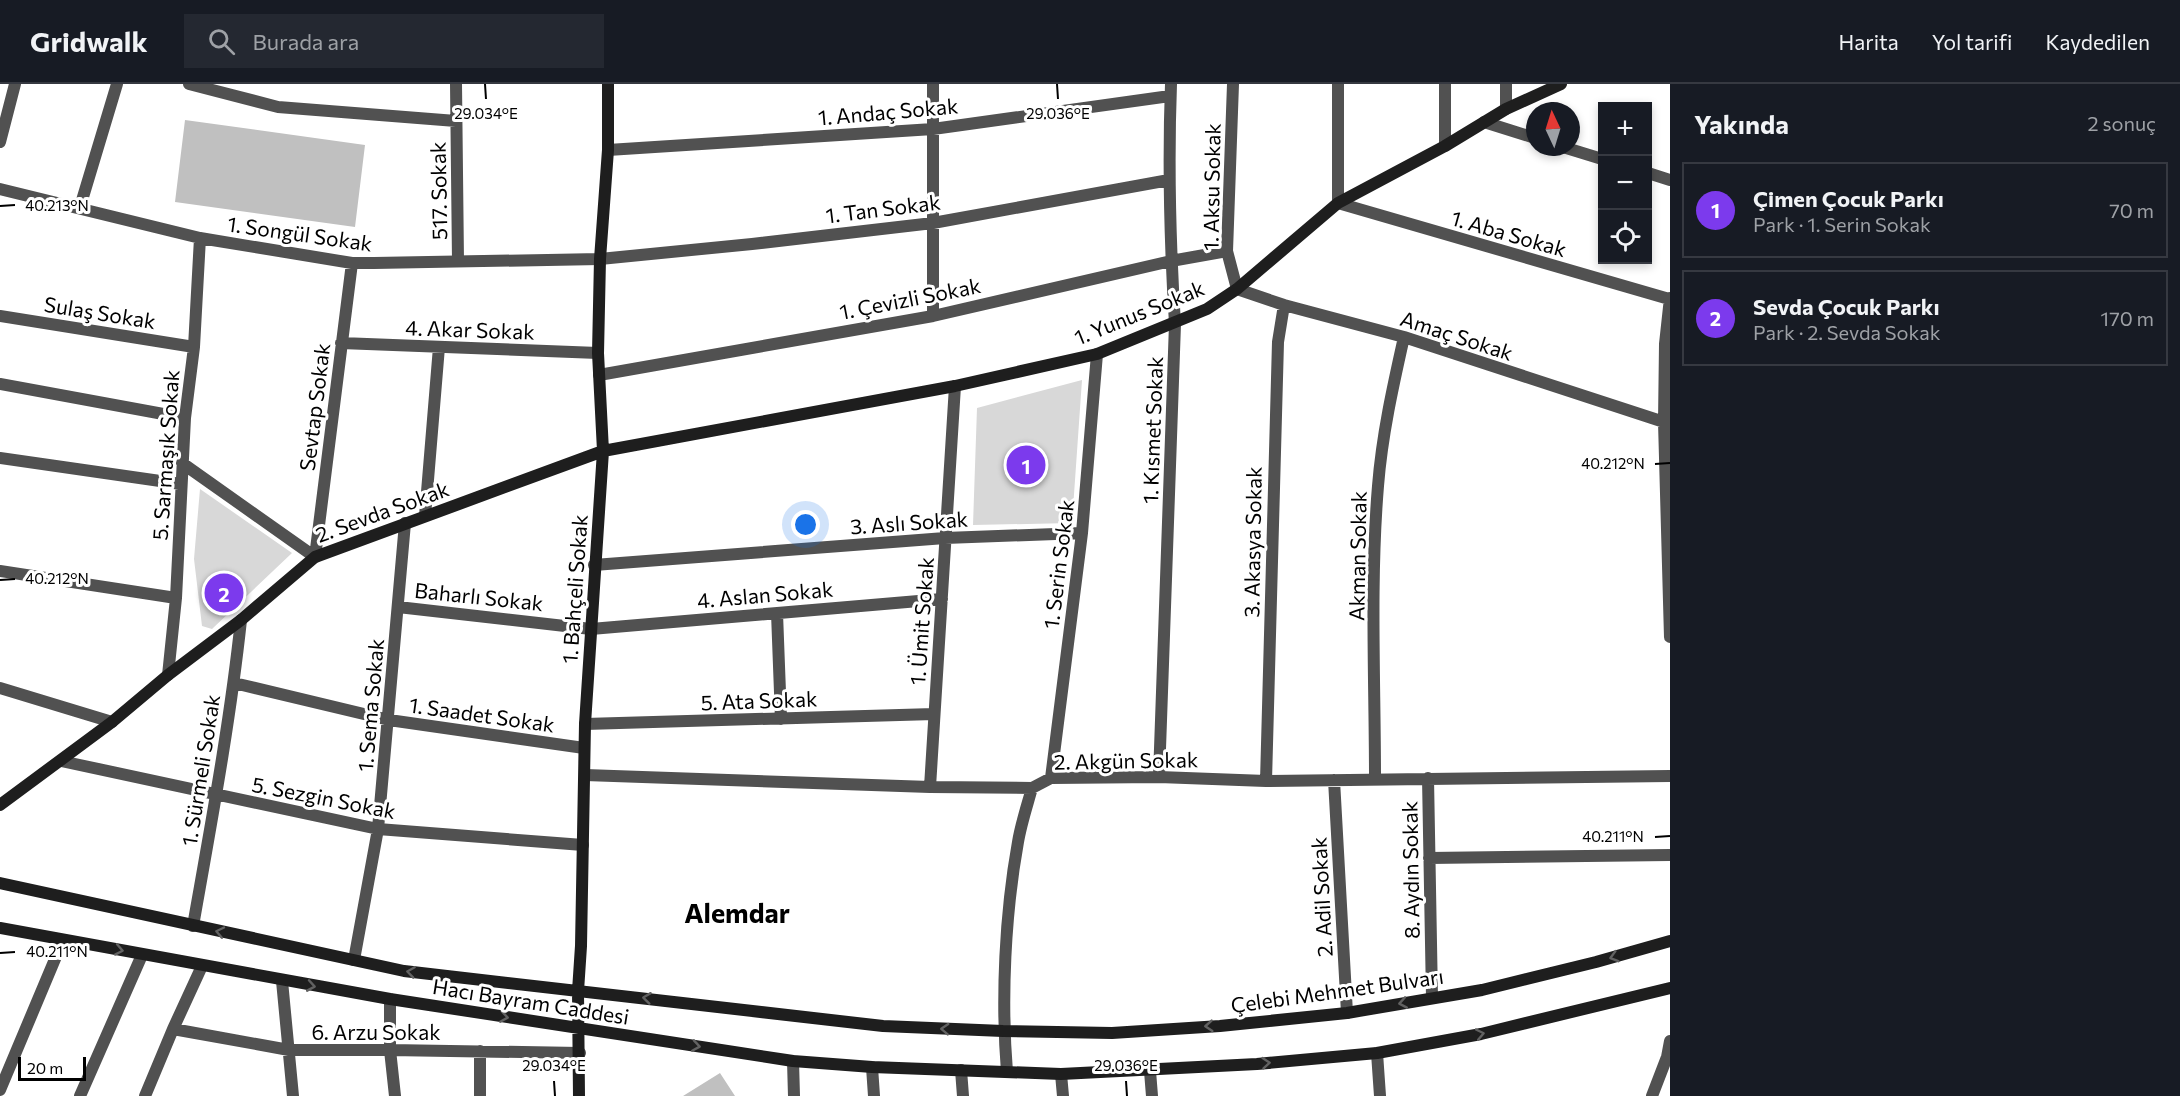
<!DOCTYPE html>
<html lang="tr">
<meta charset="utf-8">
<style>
:root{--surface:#171b24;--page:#242831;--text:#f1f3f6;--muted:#9ea1a6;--line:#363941;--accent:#7c3aed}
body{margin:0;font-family:Commissioner,sans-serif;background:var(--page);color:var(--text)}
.controls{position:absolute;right:18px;top:18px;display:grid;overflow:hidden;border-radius:0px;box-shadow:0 3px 9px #0003}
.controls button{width:54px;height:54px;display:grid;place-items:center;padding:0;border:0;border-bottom:2px solid var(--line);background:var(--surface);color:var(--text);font:30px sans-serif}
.compass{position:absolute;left:1526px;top:18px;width:54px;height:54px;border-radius:50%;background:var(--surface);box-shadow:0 3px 9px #0003;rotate:356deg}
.scale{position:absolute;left:18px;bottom:15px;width:68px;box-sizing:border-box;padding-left:6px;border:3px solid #000;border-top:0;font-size:16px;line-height:21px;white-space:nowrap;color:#000;-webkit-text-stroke:4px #fff;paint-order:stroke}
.you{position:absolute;left:806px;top:441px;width:21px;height:21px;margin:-15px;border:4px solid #fff;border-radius:50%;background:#1a73e8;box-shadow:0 0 0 9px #1a73e833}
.badge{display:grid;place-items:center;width:39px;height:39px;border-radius:50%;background:var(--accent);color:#fff;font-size:20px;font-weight:700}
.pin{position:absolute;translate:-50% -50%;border:3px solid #fff;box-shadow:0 2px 6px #0006}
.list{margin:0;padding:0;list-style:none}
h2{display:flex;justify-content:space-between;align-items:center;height:78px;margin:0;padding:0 24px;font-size:26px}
h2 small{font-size:20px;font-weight:400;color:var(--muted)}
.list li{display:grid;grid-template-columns:39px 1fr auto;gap:18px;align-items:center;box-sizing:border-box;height:96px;margin:0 12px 12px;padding:0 12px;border:2px solid var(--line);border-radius:0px}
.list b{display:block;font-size:22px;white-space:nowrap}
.list p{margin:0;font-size:20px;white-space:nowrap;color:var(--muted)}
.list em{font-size:20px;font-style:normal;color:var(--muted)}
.icon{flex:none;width:33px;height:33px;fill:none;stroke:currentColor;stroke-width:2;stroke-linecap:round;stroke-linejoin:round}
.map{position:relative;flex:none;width:1670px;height:1012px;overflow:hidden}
header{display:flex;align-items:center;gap:36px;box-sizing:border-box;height:84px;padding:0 30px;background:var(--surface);border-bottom:2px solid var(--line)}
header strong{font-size:28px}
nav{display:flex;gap:33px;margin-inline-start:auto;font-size:21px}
.search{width:420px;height:54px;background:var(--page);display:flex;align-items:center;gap:15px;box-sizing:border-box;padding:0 21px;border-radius:0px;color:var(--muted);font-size:22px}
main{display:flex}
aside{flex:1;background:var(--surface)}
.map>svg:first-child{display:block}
.green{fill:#d8d8d8}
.building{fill:#c0c0c0}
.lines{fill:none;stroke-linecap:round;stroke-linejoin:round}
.street{stroke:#515151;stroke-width:12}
.secondary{stroke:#1e1e1e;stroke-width:12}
.oneway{stroke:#626262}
.ticks{fill:none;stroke:#000;stroke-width:2}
.labels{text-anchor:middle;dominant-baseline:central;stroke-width:6;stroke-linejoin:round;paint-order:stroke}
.street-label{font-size:21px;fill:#000;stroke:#fff}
.district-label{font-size:27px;font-weight:bold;fill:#000;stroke:#fff}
.ticks-label{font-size:15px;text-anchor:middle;fill:#000;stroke:#fff;stroke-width:6;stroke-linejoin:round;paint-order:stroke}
</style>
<header>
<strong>Gridwalk</strong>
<div class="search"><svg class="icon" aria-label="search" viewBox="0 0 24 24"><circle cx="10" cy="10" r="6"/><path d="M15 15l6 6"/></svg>Burada ara</div>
<nav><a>Harita</a><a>Yol tarifi</a><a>Kaydedilen</a></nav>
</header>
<main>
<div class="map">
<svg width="1670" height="1012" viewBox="0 0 1670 1012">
<rect width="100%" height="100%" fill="#fff"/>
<!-- green -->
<path class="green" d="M 1082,296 L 1072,439 L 973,441 L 977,324 Z
M 200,405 L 292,469 L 212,545 L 202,542 L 194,475 Z"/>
<!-- building -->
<path class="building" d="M 185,36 L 365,61 L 355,143 L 175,118 Z
M 720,989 L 735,1012 L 683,1012 Z"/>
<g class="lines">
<!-- street -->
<path class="street" d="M 189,0 L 278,23 L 456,37
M 456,0 L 458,177
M 1233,0 L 1227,167 L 1237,205 L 1284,221 L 1404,253 L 1664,338
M 1338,0 L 1338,119 L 1669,215
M 1506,25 L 1506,0
M 1484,38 L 1535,54
M 0,58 L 15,0
M 1445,62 L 1445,0
M 1563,63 L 1602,75
M 608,66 L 933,45 L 1170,12
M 1648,89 L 1670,96
M 0,105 L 200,154 L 352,179 L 374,179 L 600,175 L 752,160 L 933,139 L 1169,96
M 80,123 L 117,0
M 1670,214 L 1665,260 L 1664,338 L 1670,553
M 0,232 L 194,263
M 933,232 L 933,0
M 341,259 L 598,269
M 599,291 L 933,232 L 1171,177 L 1227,167
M 0,300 L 185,334
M 0,374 L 181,400
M 182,379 L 315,473 L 352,179
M 425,432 L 439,263
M 594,481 L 945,454 L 1082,449
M 0,487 L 176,514
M 398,523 L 591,545 L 942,515
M 777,529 L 781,635
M 168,591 L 176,514 L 185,334 L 194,263 L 200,154
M 234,599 L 389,636 L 584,664
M 0,604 L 112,638
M 585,640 L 934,630
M 61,677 L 378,745 L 583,761
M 585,691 L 930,703 L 1032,704 L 1051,694 L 1159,693 L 1266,697 L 1670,692
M 1159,693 L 1175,240 C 1170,160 1168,80 1171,0
M 1051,694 L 1082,449 L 1097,270
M 1375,694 C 1375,597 1370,499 1378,402 C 1382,351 1393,302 1404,253
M 1428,694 L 1432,914
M 1334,696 L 1347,929
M 1266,697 L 1278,258 L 1284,221
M 930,703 L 955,302
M 1429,774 L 1670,771
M 193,842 C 211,740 230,639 241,536
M 354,876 L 378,745 L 405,439
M 282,897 L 293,1012
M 390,915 L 390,966 L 395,1012
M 173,945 L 289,966 L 390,966 L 580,969
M 480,967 L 480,1012
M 1377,969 L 1380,1012
M 793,977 L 794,1012
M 872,983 L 874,1012
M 961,986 L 963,1012
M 1150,987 L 1152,1012
M 1007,988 C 1001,915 1005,830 1018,758 C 1021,740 1027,722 1032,704
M 1061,990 L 1063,1012
M 0,1006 L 63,856
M 80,1012 L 142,871
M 145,1012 L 173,945 L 202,882
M 1652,1012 L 1667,973 L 1670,957"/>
<!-- secondary -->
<path class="secondary" d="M 0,721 L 112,638 L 168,591 L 241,536 L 315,473 L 603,367 L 955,302 L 1097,270 L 1207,225 L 1237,205 L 1338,119 L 1445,62 L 1506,25 L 1561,0
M 0,799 L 404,887 L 883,942 L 1003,947 L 1112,949 L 1220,942 L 1347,929 L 1482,906 L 1596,878 L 1670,857
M 0,844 L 390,915 L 793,977 L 872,983 L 1061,990 L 1257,980 L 1377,969 L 1481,950 L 1670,904
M 579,1012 L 578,907 L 581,862 L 585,640 L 603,367 L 598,269 L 600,175 L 608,66 L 608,0"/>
</g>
<!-- one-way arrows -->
<defs><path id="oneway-chevron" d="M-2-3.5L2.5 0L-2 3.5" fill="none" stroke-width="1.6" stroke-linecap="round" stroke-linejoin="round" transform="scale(1.5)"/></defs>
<g class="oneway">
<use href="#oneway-chevron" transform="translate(220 848) rotate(-168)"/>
<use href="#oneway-chevron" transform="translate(119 866) rotate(11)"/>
<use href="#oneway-chevron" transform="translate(1614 873) rotate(164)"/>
<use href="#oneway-chevron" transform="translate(411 888) rotate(-172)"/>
<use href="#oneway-chevron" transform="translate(311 902) rotate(10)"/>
<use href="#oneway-chevron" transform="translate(647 914) rotate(-173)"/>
<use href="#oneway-chevron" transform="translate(1403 919) rotate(170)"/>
<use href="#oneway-chevron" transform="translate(504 933) rotate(9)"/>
<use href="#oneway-chevron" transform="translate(1209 942) rotate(176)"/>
<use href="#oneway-chevron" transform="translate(945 945) rotate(-177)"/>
<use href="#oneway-chevron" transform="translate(1480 950) rotate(-12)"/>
<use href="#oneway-chevron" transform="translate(696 962) rotate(9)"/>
<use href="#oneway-chevron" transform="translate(1266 979) rotate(-5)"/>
</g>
<!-- ticks -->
<path class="ticks" d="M 485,0 L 486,15M 1057,0 L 1058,15M 0,122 L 15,121M 1655,380 L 1670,379M 0,496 L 15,495M 1655,753 L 1670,752M 0,869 L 15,868M 554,997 L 555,1012M 1126,997 L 1127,1012"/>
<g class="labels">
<!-- street labels -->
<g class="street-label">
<text transform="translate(888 27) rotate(-5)">1. Andaç Sokak</text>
<text transform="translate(1211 103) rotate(-89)">1. Aksu Sokak</text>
<text transform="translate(438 107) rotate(-91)">517. Sokak</text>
<text transform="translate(883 124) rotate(-7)">1. Tan Sokak</text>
<text transform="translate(300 149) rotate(8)">1. Songül Sokak</text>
<text transform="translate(1509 149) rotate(16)">1. Aba Sokak</text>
<text transform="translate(910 214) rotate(-11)">1. Çevizli Sokak</text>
<text transform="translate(100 228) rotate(9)">Sulaş Sokak</text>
<text transform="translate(1139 228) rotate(-22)">1. Yunus Sokak</text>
<text transform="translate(470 245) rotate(2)">4. Akar Sokak</text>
<text transform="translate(1457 251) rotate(18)">Amaç Sokak</text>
<text transform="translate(314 323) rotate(-83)">Sevtap Sokak</text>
<text transform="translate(1152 346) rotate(-88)">1. Kısmet Sokak</text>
<text transform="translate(165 371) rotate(-86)">5. Sarmaşık Sokak</text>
<text transform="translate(382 427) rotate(-20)">2. Sevda Sokak</text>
<text transform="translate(909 438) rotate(-4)">3. Aslı Sokak</text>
<text transform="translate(1252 458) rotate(-89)">3. Akasya Sokak</text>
<text transform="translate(1357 472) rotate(-89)">Akman Sokak</text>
<text transform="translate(1058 480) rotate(-83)">1. Serin Sokak</text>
<text transform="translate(574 505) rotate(-86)">1. Bahçeli Sokak</text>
<text transform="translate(765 510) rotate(-5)">4. Aslan Sokak</text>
<text transform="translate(479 512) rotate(6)">Baharlı Sokak</text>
<text transform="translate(921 537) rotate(-86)">1. Ümit Sokak</text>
<text transform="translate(759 616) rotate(-2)">5. Ata Sokak</text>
<text transform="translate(370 621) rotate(-85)">1. Sema Sokak</text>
<text transform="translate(482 630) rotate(8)">1. Saadet Sokak</text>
<text transform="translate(1126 676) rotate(-1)">2. Akgün Sokak</text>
<text transform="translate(200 686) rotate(-81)">1. Sürmeli Sokak</text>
<text transform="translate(324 713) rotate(11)">5. Sezgin Sokak</text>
<text transform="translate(1410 786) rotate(-91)">8. Aydın Sokak</text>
<text transform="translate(1321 813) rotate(-93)">2. Adil Sokak</text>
<text transform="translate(1337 906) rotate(-8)">Çelebi Mehmet Bulvarı</text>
<text transform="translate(531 917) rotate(9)">Hacı Bayram Caddesi</text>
<text x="376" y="947">6. Arzu Sokak</text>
</g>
<!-- district labels -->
<g class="district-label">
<text x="737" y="828">Alemdar</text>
</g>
</g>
<g class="ticks-label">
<text x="486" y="35">29.034°E</text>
<text x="1058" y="35">29.036°E</text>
<text x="57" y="127">40.213°N</text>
<text x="1613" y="385">40.212°N</text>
<text x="57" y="500">40.212°N</text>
<text x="1613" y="758">40.211°N</text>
<text x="57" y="873">40.211°N</text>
<text x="554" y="987">29.034°E</text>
<text x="1126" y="987">29.036°E</text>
</g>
</svg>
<div class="controls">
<button>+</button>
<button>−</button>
<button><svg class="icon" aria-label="locate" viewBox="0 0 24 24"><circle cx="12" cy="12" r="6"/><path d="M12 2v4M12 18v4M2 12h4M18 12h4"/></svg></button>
</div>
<svg class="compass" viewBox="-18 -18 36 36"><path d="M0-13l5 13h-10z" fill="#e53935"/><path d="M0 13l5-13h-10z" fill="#9ea1a6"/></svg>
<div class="scale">20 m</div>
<div class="you"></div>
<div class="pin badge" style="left:1026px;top:381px">1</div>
<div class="pin badge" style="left:224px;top:509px">2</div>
</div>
<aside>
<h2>Yakında<small>2 sonuç</small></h2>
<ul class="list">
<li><span class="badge">1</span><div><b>Çimen Çocuk Parkı</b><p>Park · 1. Serin Sokak</p></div><em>70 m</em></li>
<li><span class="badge">2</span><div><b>Sevda Çocuk Parkı</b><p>Park · 2. Sevda Sokak</p></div><em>170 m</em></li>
</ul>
</aside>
</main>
